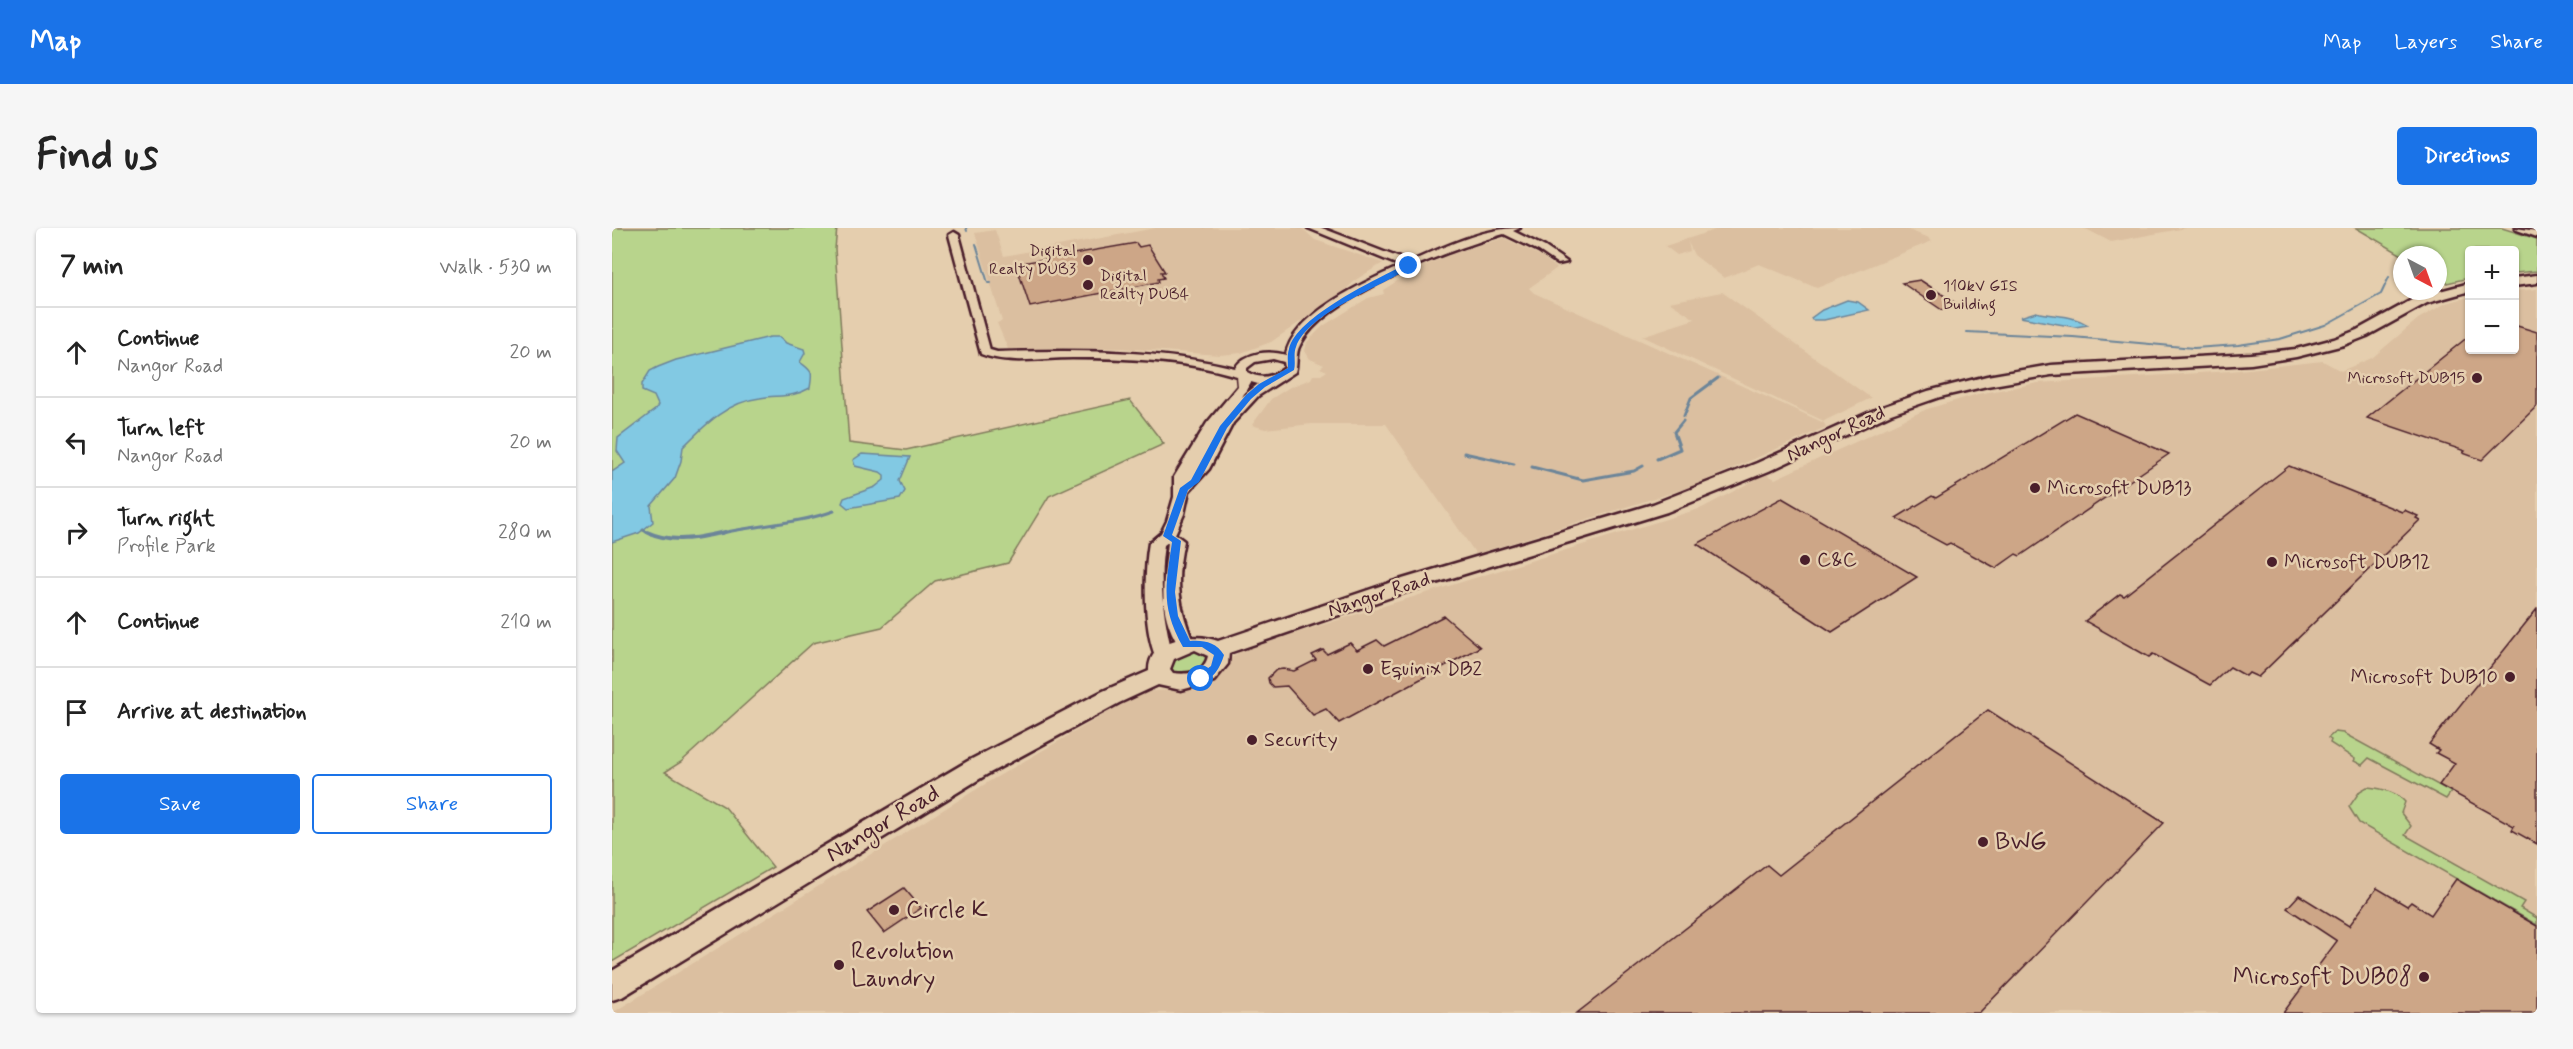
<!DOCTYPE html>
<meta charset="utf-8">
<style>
:root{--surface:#fff;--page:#f6f6f6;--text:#222;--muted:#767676;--line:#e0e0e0;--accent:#1a73e8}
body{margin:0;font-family:Mynerve,sans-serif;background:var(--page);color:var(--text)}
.controls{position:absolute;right:18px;top:18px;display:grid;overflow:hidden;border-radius:6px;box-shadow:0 2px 4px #0004}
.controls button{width:54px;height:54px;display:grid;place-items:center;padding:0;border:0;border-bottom:2px solid var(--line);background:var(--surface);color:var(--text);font:30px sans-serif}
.compass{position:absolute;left:1781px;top:18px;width:54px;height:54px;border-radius:50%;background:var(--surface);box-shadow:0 2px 4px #0004;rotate:139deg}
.stop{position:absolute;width:18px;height:18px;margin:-14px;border:4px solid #1a73e8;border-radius:50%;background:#fff}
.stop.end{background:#1a73e8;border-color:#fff;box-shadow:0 2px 6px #0008}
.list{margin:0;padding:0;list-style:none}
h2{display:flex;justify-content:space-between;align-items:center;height:78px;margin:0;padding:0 24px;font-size:26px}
h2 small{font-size:20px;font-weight:400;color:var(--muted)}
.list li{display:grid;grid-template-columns:39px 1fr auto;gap:18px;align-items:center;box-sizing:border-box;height:90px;padding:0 24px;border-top:2px solid var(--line)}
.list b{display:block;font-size:22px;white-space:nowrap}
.list p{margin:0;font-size:20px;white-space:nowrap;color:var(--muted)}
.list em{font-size:20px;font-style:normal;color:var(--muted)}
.actions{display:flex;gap:12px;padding:18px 24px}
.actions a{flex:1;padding:14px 0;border:2px solid var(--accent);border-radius:6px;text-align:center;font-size:21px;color:var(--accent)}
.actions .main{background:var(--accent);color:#fff}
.icon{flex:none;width:33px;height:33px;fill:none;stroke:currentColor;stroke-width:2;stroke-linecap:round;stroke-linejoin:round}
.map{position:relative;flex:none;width:1925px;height:785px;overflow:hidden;border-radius:6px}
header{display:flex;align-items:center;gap:36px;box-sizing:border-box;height:84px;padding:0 30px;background:var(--accent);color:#fff}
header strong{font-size:28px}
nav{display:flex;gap:33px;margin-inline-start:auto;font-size:21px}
.intro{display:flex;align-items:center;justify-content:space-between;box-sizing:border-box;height:144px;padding:0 36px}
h1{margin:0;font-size:42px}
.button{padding:15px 27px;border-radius:6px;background:var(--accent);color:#fff;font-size:21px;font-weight:700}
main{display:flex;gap:36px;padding:0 36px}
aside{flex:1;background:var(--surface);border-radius:6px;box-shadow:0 2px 4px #0004}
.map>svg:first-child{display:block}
.built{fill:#dbbfa0}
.green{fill:#b8d48c;stroke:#817a5c;stroke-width:1.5}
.water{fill:#82c9e3;stroke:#6c8599;stroke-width:1.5}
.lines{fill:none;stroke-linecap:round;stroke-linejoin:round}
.stream-far2{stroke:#6c8599;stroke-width:2}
.stream-far1{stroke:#6c8599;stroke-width:3}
.stream{stroke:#6c8599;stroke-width:4}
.building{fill:#cda687;stroke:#4a1f2b;stroke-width:1.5}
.minor-casing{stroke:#4a1f2b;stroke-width:5}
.major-casing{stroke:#4a1f2b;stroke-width:5}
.minor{fill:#e5ceae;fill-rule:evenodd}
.major{fill:#e5ceae;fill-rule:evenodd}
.route{fill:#1a73e8}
.poi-dot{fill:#4a1f2b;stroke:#e5ceae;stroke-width:2}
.labels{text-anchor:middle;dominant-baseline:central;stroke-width:5;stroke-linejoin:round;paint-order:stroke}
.far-poi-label{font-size:16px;fill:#4a1f2b;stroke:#e5ceae;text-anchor:end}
.street-label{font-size:20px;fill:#4a1f2b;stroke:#e5ceae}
.poi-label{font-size:20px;fill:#4a1f2b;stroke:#e5ceae;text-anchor:start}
.near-street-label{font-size:24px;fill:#4a1f2b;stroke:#e5ceae}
.near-poi-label{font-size:24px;fill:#4a1f2b;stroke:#e5ceae;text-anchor:start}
</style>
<header>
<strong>Map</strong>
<nav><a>Map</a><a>Layers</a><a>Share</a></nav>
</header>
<div class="intro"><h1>Find us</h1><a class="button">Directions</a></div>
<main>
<aside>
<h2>7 min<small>Walk · 530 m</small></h2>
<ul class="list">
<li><svg class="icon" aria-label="ahead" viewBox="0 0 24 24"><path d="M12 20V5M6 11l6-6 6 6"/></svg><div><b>Continue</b><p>Nangor Road</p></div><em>20 m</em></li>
<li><svg class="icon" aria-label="left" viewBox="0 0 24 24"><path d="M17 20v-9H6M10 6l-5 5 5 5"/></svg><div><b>Turn left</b><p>Nangor Road</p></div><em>20 m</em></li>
<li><svg class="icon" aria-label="right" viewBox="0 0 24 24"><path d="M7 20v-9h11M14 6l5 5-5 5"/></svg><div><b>Turn right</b><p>Profile Park</p></div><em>280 m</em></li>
<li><svg class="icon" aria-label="ahead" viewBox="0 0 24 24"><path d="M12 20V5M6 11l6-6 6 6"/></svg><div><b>Continue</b></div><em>210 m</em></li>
<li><svg class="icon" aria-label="arrive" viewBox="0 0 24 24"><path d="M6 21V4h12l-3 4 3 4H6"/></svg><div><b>Arrive at destination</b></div></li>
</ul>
<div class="actions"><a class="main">Save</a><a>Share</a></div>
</aside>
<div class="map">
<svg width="1925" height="785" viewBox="0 0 1925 785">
<rect width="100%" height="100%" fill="#e5ceae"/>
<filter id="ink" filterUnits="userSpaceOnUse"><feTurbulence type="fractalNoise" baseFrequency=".0167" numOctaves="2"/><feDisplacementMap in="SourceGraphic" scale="12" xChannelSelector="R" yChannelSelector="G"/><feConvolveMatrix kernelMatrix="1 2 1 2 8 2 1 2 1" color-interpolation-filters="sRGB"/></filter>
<g filter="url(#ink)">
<!-- built -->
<path class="built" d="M 544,0 L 690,0 L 703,12 L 771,35 L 745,51 L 730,65 L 659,114 L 629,125 L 608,127 L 507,120 L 396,121 L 385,95 L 390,93 L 363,5 L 383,2 L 392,28 Z
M 1109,0 L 1291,0 L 1315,9 L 1320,13 L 1205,60 L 1147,36 L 1112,50 L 1082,27 L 1076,14 L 1078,23 L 1065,27 L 1053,18 Z
M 1472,0 L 1574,0 L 1499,14 Z
M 892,10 L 929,28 L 945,40 L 917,60 L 922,65 L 1184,182 L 1212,195 L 1214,199 L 1081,258 L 864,326 L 774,196 L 700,196 L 653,201 L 640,197 L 659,171 L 678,159 L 699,151 L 701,147 L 709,147 L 715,143 L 708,140 L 712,137 L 698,131 L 693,123 L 695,114 L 711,98 L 756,70 L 772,66 L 771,62 L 804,41 L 848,23 Z
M 1925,61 L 1925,785 L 0,785 L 378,553 L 531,464 L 585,460 L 604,451 L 611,443 L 614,435 L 629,422 L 1090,280 L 1154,246 L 1163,251 L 1315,181 L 1366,166 L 1426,155 L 1619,143 L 1711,133 L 1729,143 L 1760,130 L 1806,91 L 1834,75 L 1857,69 L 1858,122 L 1902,122 L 1903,63 Z
M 1110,64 L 1259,170 L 1212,193 L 1030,108 L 1083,91 L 1057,74 Z"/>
<!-- green -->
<path class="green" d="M 0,0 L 225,0 L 223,21 L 237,215 L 294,222 L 518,172 L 552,216 L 437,268 L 396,335 L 323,353 L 270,399 L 201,415 L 69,534 L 53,544 L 113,579 L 161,639 L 0,734 Z
M 1744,0 L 1890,0 L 1925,11 L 1925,43 L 1903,45 L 1902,22 L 1858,22 L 1857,50 L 1826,57 L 1826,27 L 1790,27 Z
M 581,423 L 591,425 L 595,432 C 590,445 573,450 560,443 L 559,440 L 561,432 Z
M 1723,504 L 1731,505 L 1839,564 L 1834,571 L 1757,530 L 1750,537 L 1742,533 L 1743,531 L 1718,515 L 1719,512 L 1716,510 Z
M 1755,559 C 1768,560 1784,563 1793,574 L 1789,585 L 1799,598 L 1793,607 L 1912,674 L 1908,680 L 1925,690 L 1925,697 L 1747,595 L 1737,579 L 1748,563 Z"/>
<!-- water -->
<path class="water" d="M 1235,72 L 1246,74 L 1257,82 L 1212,92 L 1200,92 L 1199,90 L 1210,82 Z
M 1424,84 C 1442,89 1459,86 1476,97 L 1463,99 L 1408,89 Z
M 158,109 L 168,109 L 174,115 L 192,121 L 193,125 L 188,134 C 200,144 201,142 198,160 C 181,170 166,167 148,170 C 115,174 93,197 71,219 L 69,233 L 63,250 L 39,278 L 41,294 L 27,305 L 0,314 L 0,244 L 13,235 L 5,223 L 6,210 L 44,181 L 46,177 L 42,168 L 30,163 L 30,156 L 38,143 L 46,139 L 64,132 Z
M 250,226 L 298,229 L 288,253 L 293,263 L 288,271 L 236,280 L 230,275 L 232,270 L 263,259 L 272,252 L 272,247 L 268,244 L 243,238 L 241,232 Z"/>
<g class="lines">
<!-- stream-far2 -->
<path class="stream-far2" d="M 354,0 L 355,3
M 364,16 L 376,55 L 379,55
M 1355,104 L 1461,109 L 1582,120 L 1626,117 L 1668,111 L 1713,97 L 1769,66 L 1777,49"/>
<!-- stream-far1 -->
<path class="stream-far1" d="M 1072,188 L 1079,170 L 1106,150
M 852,225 L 902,236
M 1045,231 L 1068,221 L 1062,204 L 1071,193
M 920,239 L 971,252 L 1022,243 L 1031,238
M 31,302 L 38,306
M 106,306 C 145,297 185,296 222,283"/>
<!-- stream -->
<path class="stream" d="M 35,304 C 61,316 86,310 113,304"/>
</g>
<!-- building -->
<path class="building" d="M 524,15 L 527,19 L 536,17 L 553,44 L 549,44 L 552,50 L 546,51 L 547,54 L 418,79 L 404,36 Z
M 1308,52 L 1348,78 L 1330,82 L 1290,55 Z
M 1902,97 L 1925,104 L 1925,178 L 1870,232 L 1851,225 L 1853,223 L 1755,190 L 1857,108 L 1857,122 L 1902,122 Z
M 1463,185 L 1557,226 L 1408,328 L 1404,326 L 1384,340 L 1338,315 L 1334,317 L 1284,290 L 1320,268 L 1324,270 Z
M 1677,238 L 1790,284 L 1792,282 L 1806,288 L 1804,290 L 1808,292 L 1646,449 L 1637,445 L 1634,448 L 1618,439 L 1598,457 L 1541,426 L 1537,429 L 1473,393 L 1508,366 L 1512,368 Z
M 1170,270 L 1305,349 L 1220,404 L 1085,316 Z
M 1925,381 L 1925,616 L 1900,602 L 1902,598 L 1827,557 L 1843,535 L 1824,525 L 1827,522 L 1817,516 Z
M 832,388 L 868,419 L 727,495 L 714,481 L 701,487 L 675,458 L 661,459 L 657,455 L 656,450 L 664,442 L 671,441 L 682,443 L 704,432 L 700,427 L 711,422 L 715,426 L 738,415 L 745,422 L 765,412 L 772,418 Z
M 1376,482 L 1552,595 L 1367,785 L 965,785 L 1155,637 L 1167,647 Z
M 1844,651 L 1925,698 L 1925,785 L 1671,785 L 1725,713 L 1675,680 L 1687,667 L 1737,698 L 1765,660 L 1795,678 L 1799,674 L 1819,687 Z
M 292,660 L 309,680 L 272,705 L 255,684 Z"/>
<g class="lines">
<defs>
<path id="minor" d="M 696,0 L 710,0 L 798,34 C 831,19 871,0 908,0 L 901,3 L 933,19 L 955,34 L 946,36 L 927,23 L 892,6 C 840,21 713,67 688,117 C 683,125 686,136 683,144 L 646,168 L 621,195 L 597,241 L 577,263 L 572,286 L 563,306 L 572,313 C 563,353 566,378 582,416 L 580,420 L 568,420 C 544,381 552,355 556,314 L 552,317 C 546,355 552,391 561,429 L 558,433 L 546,433 C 531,408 532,344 537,315 L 549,305 L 555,293 L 562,269 L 562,249 L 595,195 L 626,158 L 625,148 C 573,132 515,130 460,130 C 431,130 397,137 369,126 L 337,7 L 342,4 L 347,7 L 378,122 L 385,124 C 465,122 545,121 623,140 C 633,124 657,122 674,127 C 680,87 756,52 789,38 ZM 661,131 L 672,134 L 673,140 C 661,149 648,152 635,144 L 635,140 L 643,134 ZM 639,154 L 646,156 L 630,169 Z
M 1903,0 L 1925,3 L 1925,9 L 1905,2 Z"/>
<path id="major" d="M 1925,47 L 1925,55 L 1902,58 L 1902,50 Z
M 1858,55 L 1858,63 L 1815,75 L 1755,108 L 1732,117 L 1684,129 L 1639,136 L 1439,147 L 1375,158 L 1328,169 L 1279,186 L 1157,243 L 1055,284 L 791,365 L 617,425 L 616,436 L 602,453 L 569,462 L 546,457 L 507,475 L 374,547 L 10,769 L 0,772 L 0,743 L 356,533 L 491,463 L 537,443 C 536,410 583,404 606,413 L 777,355 L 1041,276 L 1145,235 L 1267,180 L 1316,163 L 1375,148 L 1439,137 L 1639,126 L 1684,121 L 1722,111 L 1745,102 L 1805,69 ZM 583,422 L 596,428 C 592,445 577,447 561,445 L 558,441 L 562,431 Z"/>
</defs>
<!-- minor casing -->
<use href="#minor" class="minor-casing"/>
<!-- major casing -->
<use href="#major" class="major-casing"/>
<!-- minor -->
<use href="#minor" class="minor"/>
<!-- major -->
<use href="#major" class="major"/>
</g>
</g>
<!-- route -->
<path class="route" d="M 795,36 L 800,38 C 772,58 696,84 684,119 C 681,126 684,135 682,142 L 653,159 L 639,171 L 615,200 L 587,254 L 576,262 L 560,307 L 569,313 L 563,364 L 566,388 L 578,413 C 592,412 604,414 612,427 C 608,440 600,455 585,453 L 585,448 L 599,438 L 602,427 L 590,419 L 571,419 C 548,378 554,357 560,314 L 551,308 L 568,260 L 579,252 L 608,198 L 634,167 L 647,156 L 676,140 C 676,134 675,127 677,121 C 684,89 766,50 795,36 Z"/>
<!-- markers -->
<g class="poi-dot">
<circle cx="476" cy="32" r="6"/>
<circle cx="476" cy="57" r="6"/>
<circle cx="1319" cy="67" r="6"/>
<circle cx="1865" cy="150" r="6"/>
<circle cx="1423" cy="260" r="6"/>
<circle cx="1193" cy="332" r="6"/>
<circle cx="1660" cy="334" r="6"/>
<circle cx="756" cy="441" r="6"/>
<circle cx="1898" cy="449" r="6"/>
<circle cx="640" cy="512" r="6"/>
<circle cx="1371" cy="614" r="6"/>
<circle cx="282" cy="682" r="6"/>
<circle cx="227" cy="737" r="6"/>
<circle cx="1812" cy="749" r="6"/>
</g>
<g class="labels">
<!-- far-poi labels -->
<g class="far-poi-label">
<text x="464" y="23">Digital<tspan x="464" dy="18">Realty DUB3</tspan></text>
<text x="488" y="48" text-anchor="start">Digital<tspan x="488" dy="18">Realty DUB4</tspan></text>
<text x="1331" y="58" text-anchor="start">110kV GIS<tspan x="1331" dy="18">Building</tspan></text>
<text x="1853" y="150">Microsoft DUB15</text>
</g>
<!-- street labels -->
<g class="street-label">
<text transform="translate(1224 206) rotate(-25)">Nangor Road</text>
<text transform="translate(767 367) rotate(-18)">Nangor Road</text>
</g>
<!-- poi labels -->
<g class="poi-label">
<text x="1435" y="260">Microsoft DUB13</text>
<text x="1205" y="332">C&amp;C</text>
<text x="1672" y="334">Microsoft DUB12</text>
<text x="768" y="441">Equinix DB2</text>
<text x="1886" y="449" text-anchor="end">Microsoft DUB10</text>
<text x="652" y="512">Security</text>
</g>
<!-- near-street labels -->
<g class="near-street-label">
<text transform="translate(271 596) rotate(-31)">Nangor Road</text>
</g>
<!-- near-poi labels -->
<g class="near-poi-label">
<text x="1383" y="614">BWG</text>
<text x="294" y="682">Circle K</text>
<text x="239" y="723">Revolution<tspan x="239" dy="28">Laundry</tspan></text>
<text x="1800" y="749" text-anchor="end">Microsoft DUB08</text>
</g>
</g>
</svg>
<div class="controls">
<button>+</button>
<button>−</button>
</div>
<svg class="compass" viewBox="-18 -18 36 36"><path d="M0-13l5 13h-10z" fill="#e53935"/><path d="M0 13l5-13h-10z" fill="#767676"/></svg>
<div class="stop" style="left:589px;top:451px"></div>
<div class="stop end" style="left:797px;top:38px"></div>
</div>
</main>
